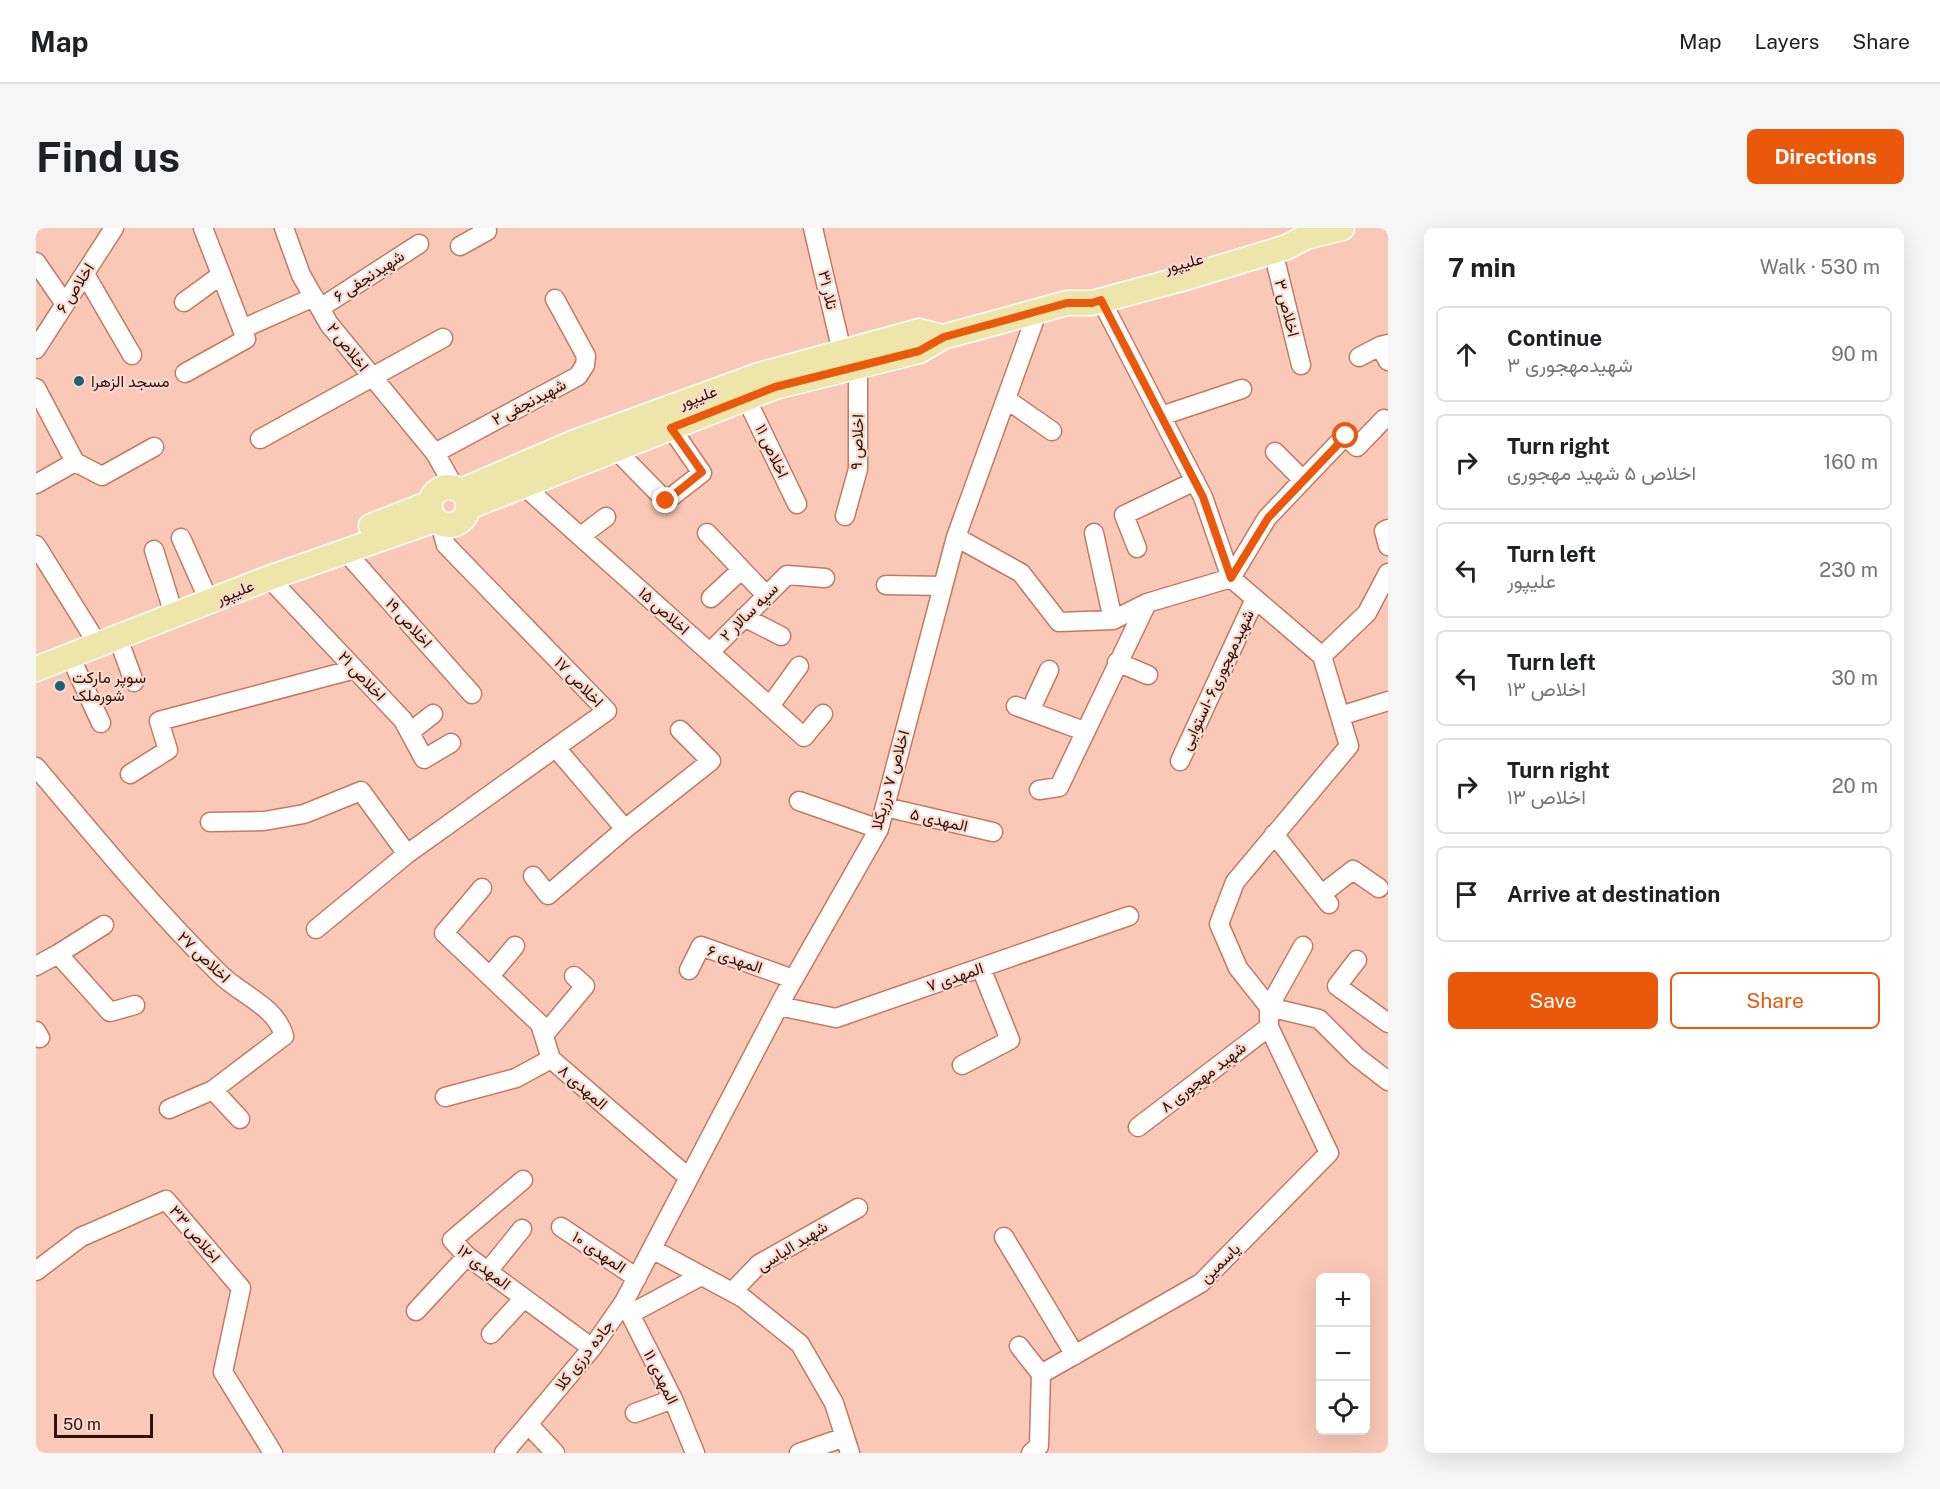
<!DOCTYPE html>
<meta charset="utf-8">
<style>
:root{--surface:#fff;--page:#f6f6f6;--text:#202124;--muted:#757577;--line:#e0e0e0;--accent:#ea580c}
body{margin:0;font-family:"Public Sans",Vazirmatn,sans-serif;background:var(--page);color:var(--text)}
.controls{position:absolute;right:18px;bottom:18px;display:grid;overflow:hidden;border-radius:9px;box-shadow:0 6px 24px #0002}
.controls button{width:54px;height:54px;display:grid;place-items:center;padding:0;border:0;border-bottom:2px solid var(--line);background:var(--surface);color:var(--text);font:30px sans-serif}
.scale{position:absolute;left:18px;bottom:15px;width:99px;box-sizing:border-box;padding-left:6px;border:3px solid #2e1107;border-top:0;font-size:16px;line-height:21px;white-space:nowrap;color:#2e1107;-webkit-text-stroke:4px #fbd9ce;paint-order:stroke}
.stop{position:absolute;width:18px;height:18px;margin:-14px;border:4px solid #ea580c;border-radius:50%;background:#fff}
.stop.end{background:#ea580c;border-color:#fff;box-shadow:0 2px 6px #0008}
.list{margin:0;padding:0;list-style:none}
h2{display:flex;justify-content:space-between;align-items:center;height:78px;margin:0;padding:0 24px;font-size:26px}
h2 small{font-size:20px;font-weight:400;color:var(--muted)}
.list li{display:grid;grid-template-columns:39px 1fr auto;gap:18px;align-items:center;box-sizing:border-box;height:96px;margin:0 12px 12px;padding:0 12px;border:2px solid var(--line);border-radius:9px}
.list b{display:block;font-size:22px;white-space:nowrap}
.list p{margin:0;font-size:20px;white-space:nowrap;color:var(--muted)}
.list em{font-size:20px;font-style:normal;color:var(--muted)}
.actions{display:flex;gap:12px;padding:18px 24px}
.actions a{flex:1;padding:14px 0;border:2px solid var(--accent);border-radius:9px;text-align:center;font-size:21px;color:var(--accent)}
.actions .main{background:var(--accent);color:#fff}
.icon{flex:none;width:33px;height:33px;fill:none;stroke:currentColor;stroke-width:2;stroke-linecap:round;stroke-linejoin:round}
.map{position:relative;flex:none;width:1352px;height:1225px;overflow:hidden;border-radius:9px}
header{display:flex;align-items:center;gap:36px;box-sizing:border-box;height:84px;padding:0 30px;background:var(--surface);border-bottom:2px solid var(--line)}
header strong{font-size:28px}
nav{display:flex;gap:33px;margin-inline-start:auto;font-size:21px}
.intro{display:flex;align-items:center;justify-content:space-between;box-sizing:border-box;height:144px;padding:0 36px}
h1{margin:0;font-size:42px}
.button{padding:15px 27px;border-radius:9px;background:var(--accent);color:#fff;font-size:21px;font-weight:700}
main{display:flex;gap:36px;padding:0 36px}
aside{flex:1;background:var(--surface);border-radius:9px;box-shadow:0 6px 24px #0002}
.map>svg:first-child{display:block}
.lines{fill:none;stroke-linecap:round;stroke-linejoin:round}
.minor-casing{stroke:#c57a5f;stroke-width:21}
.major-casing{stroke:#fff;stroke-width:27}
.minor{stroke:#fff;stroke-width:18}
.major{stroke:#eee5ab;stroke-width:24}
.route{stroke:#ea580c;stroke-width:8}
.poi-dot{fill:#1d6174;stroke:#fbd9ce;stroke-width:2}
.labels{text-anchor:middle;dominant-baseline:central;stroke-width:4.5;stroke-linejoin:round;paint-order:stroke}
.street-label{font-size:16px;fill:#2e1107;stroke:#fbd9ce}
.poi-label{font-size:16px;fill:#2e1107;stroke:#fbd9ce;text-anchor:start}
</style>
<header>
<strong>Map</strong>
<nav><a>Map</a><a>Layers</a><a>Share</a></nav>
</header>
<div class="intro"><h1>Find us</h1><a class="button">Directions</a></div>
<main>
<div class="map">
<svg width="1352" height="1225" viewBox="0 0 1352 1225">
<rect width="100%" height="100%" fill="#f9c8b7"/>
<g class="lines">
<defs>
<path id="minor" d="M 167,0 L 206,101 L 278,69
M 248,0 L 265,47 L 293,96 L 399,225 L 419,260
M 777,0 L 806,124
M 424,18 L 451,3
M 1237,23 L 1265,137
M 0,34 L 29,76
M 49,46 L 96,127
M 1065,72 L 1167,269 L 1195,350 L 1286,428 L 1313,518 L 1199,654 L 1183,696 L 1202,740 L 1233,779 L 1283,791 L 1321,829 L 1352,853
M 148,74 L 185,47
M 284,80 L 383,16
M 1352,116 L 1344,118 L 1352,133
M 0,121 L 78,0
M 1323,129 L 1344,118
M 149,145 L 210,111 L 206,101
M 0,160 L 39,234 L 0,256
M 710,170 L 761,276
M 970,171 L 1016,203
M 1125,188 L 1206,161
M 224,211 L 407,110
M 579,221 L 630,273 L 666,245 L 635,200
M 1239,224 L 1267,252
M 399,225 L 542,148 L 549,137 L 550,128 L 519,71
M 39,234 L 66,248 L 118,219
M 488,258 L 768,509 L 787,486
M 809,288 L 822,241 L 822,138
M 1352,301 L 1348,303 L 1352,318
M 671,305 L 730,367
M 1058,305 L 1077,392
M 545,308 L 570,289
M 920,309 L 985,345 L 1023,394 L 1077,392 L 1111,375 L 1195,350 L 1231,290 L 1309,208 L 1321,219 L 1348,191
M 145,310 L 169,364
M 0,317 L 56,407
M 1101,320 L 1088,287 L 1159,253
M 118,322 L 135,377
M 309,323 L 436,466
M 233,350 L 367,492 L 388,531 L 415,515
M 850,357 L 906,358
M 675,370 L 705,342
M 708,389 L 745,408
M 82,410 L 98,454
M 674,424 L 751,347 L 789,350
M 34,428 L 65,495
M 1286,428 L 1331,385 L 1352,345
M 1081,434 L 1112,447
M 734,478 L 763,438
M 980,478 L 1048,503
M 994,483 L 1013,442
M 1304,488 L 1352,473
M 374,504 L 397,486
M 1144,533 L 1219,371
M 0,539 C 60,610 118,681 184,746 C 205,767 240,778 248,808 L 177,862 L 133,881
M 94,546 L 132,522 L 123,493 L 319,441
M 1003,562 L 1023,559 L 1111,375
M 763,573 L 843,601
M 849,579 L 957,604
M 174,594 L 228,593 L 268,586 L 325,563 L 371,626
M 589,601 L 675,533 L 644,502
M 1238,606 L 1293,676
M 497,648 L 512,667 L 589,601 L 520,520
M 446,660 L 408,705 L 504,796 L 515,831 L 653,950
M 1286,666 L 1317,642 L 1343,660
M 280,701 L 371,626 L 571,483 L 410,317 L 404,296
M 22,726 L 68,697
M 1321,732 L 1301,758 L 1352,795
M 0,738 L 22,726 L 74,784 L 99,777
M 653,742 L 665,718 L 757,751
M 454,748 L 479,718
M 743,778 L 800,790 L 1093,688
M 0,803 L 4,810
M 508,807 L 549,758 L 538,748
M 926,837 L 974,812 L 945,740
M 177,862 L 204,891
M 409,869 L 480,850 L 515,831
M 1102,899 L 1233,799
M 487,952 L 416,1012 L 431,1028 L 556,1120
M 525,999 L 601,1050
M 968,1009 L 1039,1127
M 616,1021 L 707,1070 L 764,1116 L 798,1175 L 814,1225
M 0,1043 L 45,1009 L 130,972 L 205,1060 L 187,1144 L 237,1225
M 452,1043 L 486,1001
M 696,1064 L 723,1036 L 822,980
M 588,1074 L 637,1171 L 659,1225
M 380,1083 L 431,1028
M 594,1086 L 665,1048
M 455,1106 L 488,1070
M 983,1118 L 1005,1146
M 599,1185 L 637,1171
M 492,1196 L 519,1225
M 468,1225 L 556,1120 L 588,1074 L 748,768 L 843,601 L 920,309 L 1001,85
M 763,1225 L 809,1209
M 995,1225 L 1003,1218 L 1005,1146 L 1165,1055 L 1293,925 L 1233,799 L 1233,779 L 1267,718"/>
<path id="major" d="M 907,109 L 1031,75 L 1056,75 L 1149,50 L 1251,19 L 1270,9 L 1306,0
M394 278a19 19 0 1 1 38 0a19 19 0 1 1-38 0Z
M 425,263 L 539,214 L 723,147 L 883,103 L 907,109 L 883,123 L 739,159 L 433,279
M 335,298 L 394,275
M 0,441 L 233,350 L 399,292"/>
</defs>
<!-- minor casing -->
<use href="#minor" class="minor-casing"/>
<!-- major casing -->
<use href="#major" class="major-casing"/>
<!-- minor -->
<use href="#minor" class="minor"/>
<!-- major -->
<use href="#major" class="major"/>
</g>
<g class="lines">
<!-- route -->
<path class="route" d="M 630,273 L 666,244 L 635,200 L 739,159 L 883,123 L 908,109 L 1031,75 L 1056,75 L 1065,72 L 1167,269 L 1195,350 L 1232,290 L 1310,208"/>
</g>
<!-- markers -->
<g class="poi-dot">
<circle cx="43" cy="153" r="6"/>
<circle cx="24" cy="458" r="6"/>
</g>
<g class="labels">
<!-- street labels -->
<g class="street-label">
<text transform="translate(1148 35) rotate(-15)">علیپور</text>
<text transform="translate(333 48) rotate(-33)">شهیدنجفی ۶</text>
<text transform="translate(39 60) rotate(-57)">اخلاص ۶</text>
<text transform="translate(792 62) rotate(77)">تلار ۳۱</text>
<text transform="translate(1251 80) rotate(76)">اخلاص ۳</text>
<text transform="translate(312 119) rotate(52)">اخلاص ۲</text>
<text transform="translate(662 169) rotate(-20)">علیپور</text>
<text transform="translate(493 174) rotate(-28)">شهیدنجفی ۲</text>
<text transform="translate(821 214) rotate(-88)">اخلاص ۹</text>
<text transform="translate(736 223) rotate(65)">اخلاص ۱۱</text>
<text transform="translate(199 364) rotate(-22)">علیپور</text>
<text transform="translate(628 383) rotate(42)">اخلاص ۱۵</text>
<text transform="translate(713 384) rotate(-45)">سپه سالار ۲</text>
<text transform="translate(373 395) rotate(48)">اخلاص ۱۹</text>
<text transform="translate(326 448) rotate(47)">اخلاص ۲۱</text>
<text transform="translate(1181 452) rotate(-65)">شهیدمهجوری۶ -استوایی</text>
<text transform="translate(543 454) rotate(46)">اخلاص ۱۷</text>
<text transform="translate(854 552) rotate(-74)">اخلاص ۷ درزیکلا</text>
<text transform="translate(903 592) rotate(13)">المهدی ۵</text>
<text transform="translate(168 729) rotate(44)">اخلاص ۲۷</text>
<text transform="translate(699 731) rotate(19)">المهدی ۶</text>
<text transform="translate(919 749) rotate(-19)">المهدی ۷</text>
<text transform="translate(1167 849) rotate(-38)">شهید مهجوری ۸</text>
<text transform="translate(547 859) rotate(41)">المهدی ۸</text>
<text transform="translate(159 1006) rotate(50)">اخلاص ۳۳</text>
<text transform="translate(756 1018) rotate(-32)">شهید الیاسی</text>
<text transform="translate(563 1024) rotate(34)">المهدی ۱۰</text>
<text transform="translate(1184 1035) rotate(-44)">یاسمین</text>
<text transform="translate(448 1039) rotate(38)">المهدی ۱۲</text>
<text transform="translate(548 1127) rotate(-52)">جاده درزی کلا</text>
<text transform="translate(625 1149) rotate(64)">المهدی ۱۱</text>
</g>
<!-- poi labels -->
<g class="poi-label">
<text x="55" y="153">مسجد الزهرا</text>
<text x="36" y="449">سوپر مارکت<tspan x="36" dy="18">شورملک</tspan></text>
</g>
</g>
</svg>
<div class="controls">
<button>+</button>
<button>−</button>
<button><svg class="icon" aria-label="locate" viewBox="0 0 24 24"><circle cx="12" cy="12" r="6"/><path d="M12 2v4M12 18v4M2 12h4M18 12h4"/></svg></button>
</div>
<div class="scale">50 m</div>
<div class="stop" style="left:1310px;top:208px"></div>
<div class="stop end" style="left:630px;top:273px"></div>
</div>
<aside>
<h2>7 min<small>Walk · 530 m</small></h2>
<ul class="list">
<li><svg class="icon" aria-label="ahead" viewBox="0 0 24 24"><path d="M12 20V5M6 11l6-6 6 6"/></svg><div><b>Continue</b><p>شهیدمهجوری ۳</p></div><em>90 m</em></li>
<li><svg class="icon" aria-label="right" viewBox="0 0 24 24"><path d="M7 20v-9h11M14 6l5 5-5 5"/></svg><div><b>Turn right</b><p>اخلاص ۵ شهید مهجوری</p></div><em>160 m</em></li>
<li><svg class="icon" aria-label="left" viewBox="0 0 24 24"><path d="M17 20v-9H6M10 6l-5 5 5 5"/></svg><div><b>Turn left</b><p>علیپور</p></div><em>230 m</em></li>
<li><svg class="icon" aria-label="left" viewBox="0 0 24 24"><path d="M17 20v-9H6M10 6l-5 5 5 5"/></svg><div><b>Turn left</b><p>اخلاص ۱۳</p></div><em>30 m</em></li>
<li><svg class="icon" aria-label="right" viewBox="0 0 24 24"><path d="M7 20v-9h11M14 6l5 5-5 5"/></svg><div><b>Turn right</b><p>اخلاص ۱۳</p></div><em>20 m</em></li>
<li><svg class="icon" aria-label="arrive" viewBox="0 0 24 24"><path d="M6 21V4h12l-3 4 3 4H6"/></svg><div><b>Arrive at destination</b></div></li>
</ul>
<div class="actions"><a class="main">Save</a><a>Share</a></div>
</aside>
</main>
